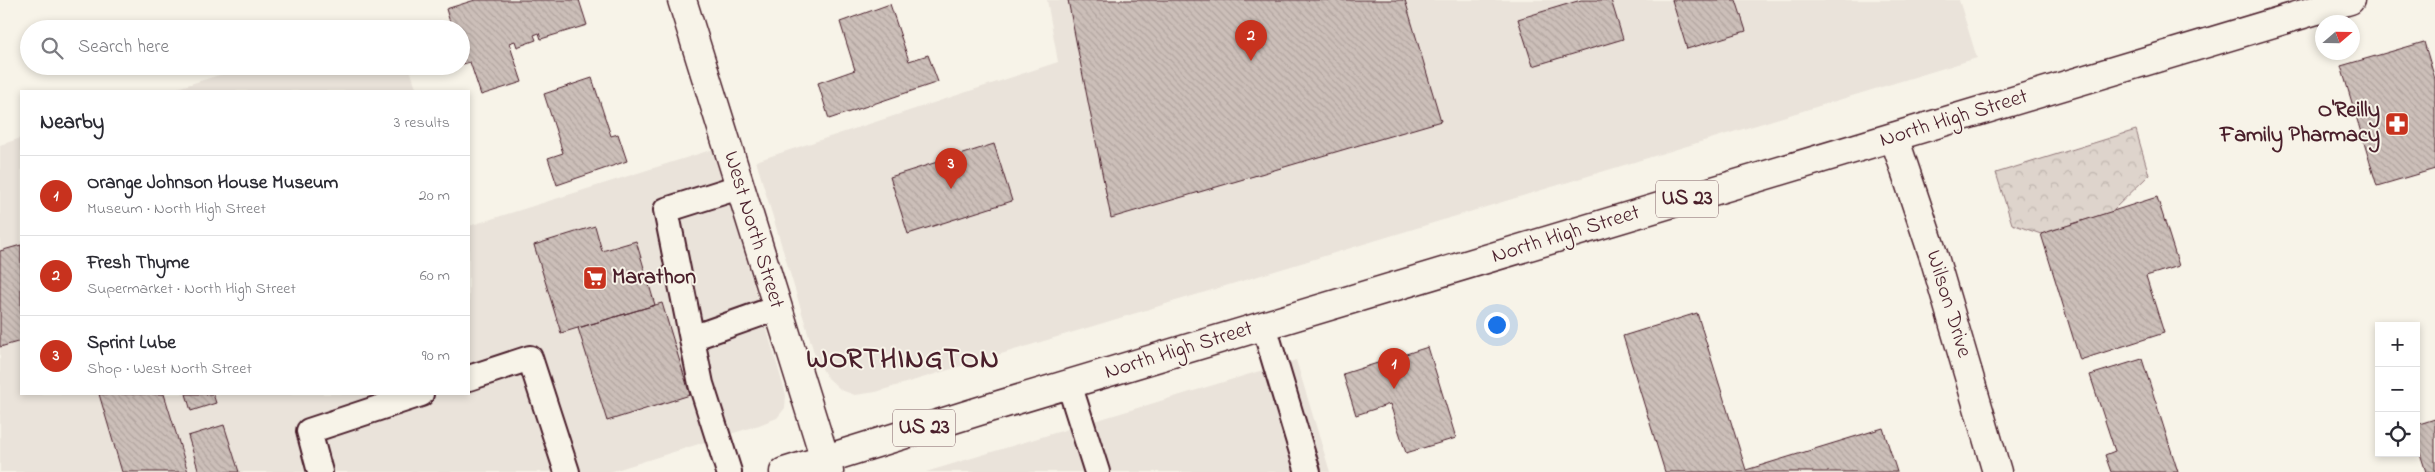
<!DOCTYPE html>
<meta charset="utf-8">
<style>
:root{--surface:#fff;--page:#f2f2f3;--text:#2b2b33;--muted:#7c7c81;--line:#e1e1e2;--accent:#c8321e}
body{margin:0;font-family:"Indie Flower",sans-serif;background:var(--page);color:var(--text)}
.controls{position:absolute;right:15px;bottom:15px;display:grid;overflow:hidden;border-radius:0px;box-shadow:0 2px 8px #0003}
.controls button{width:45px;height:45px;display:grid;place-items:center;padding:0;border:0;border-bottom:1px solid var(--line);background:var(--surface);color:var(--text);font:25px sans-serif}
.compass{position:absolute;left:2315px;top:15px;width:45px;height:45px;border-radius:50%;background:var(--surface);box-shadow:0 2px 8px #0003;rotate:70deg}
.you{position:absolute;left:1496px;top:324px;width:18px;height:18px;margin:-12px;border:4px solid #fff;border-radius:50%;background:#1a73e8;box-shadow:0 0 0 8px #1a73e833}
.badge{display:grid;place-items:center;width:32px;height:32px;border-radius:50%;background:var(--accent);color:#fff;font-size:16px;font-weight:700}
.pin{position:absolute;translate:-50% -41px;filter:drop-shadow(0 1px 2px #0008)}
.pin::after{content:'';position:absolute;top:26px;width:18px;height:15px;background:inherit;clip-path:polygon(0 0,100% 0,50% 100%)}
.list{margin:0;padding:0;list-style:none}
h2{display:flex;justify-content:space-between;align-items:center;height:65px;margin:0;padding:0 20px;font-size:21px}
h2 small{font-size:16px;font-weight:400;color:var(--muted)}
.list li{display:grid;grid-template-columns:32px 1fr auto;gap:15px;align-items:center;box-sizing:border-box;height:80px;padding:0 20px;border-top:1px solid var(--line)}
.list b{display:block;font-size:19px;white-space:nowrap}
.list p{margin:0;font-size:16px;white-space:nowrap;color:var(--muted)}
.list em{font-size:16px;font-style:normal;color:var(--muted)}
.icon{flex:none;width:28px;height:28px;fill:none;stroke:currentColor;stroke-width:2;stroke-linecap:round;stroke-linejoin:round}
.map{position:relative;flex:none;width:2435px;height:472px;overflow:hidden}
.search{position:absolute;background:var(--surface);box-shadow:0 2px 8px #0003;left:20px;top:20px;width:450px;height:55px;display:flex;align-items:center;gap:12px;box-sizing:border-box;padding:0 18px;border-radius:28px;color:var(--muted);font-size:19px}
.panel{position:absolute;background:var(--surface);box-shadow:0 2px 8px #0003;left:20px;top:90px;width:450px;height:305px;border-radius:0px}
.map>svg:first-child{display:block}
.built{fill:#eae3da}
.park{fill:url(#park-crowns);stroke:#947a7c}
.building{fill:url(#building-back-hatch);stroke:#4a1f2b}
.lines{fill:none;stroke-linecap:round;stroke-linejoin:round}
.service-casing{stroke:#4a1f2b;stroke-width:28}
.minor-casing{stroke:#4a1f2b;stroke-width:31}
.primary-casing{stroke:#4a1f2b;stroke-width:31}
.service{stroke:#f7f3e8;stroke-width:24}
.minor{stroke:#f7f3e8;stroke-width:28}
.primary{stroke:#f7f3e8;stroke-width:28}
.labels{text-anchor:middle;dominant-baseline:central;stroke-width:4;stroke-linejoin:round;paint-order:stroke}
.shield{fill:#f7f3e8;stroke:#7e5f64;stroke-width:1}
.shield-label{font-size:21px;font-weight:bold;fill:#4a1f2b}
.poi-label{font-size:22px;font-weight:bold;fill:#4a1f2b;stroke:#f7f3e8;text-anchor:end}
.street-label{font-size:22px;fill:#4a1f2b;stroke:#f7f3e8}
.district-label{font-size:28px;font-weight:bold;letter-spacing:1px;fill:#4a1f2b;stroke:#f7f3e8}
</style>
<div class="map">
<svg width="2435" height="472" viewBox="0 0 2435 472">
<defs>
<pattern id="park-crowns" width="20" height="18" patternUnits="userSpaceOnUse" patternTransform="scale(1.25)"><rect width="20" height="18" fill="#ded4cc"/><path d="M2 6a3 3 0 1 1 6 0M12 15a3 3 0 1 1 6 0" fill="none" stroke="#c0b6af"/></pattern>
<pattern id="building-back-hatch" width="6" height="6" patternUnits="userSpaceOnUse" patternTransform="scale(1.25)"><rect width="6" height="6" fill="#ccbfb9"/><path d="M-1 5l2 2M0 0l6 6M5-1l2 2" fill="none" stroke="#b1a49f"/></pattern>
</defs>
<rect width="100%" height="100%" fill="#f7f3e8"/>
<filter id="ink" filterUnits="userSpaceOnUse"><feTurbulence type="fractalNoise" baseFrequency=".02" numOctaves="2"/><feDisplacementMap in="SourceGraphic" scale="10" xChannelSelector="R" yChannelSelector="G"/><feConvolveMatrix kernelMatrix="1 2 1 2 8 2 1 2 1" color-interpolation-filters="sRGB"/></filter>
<g filter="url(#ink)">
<!-- built -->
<path class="built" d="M 1047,0 L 1959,0 L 1977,58 L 876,392 L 855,395 L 841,390 L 827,377 L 816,359 L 756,161 L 1058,62 Z
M 248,66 L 409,66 L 417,91 L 168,91 Z
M 21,138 L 21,394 L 469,394 L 469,226 L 714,149 L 786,395 L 785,408 L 777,418 L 759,425 L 610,472 L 0,472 L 0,145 Z
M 1296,360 L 1330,472 L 926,472 Z"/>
<!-- park -->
<path class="park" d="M 2136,130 L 2149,175 L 2111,212 L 2041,234 L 2012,224 L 1996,173 Z"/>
<!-- building -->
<path class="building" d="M 475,0 L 579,0 L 587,25 L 541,39 L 539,33 L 534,35 L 536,40 L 517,47 L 515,41 L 509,43 L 522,82 L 481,95 L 470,62 L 463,64 L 461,57 L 461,29 L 452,29 L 446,9 Z
M 1068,0 L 1405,0 L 1441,121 L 1111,218 Z
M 1581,0 L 1611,0 L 1623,39 L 1533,66 L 1518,19 Z
M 1672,0 L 1736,0 L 1746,31 L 1687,49 Z
M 890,4 L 909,61 L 928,55 L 938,82 L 829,119 L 818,83 L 855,70 L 840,22 Z
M 2424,42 L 2435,79 L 2435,169 L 2377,186 L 2341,66 Z
M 592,78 L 611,136 L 618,134 L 627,161 L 557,185 L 548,158 L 563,153 L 544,94 Z
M 994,144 L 1012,201 L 908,234 L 890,177 Z
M 2157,197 L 2179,266 L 2146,276 L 2164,333 L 2080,360 L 2041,234 Z
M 595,226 L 602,251 L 636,241 L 655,305 L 561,333 L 534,245 Z
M 21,245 L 21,341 L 0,347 L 0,251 Z
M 662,303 L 690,395 L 607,421 L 578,328 Z
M 1697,313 L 1746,470 L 1883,428 L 1897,472 L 1665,472 L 1623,336 Z
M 1428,347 L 1456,438 L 1406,453 L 1390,404 L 1356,415 L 1343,374 Z
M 2142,359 L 2178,472 L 2111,472 L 2105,455 L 2115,451 L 2090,375 Z
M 99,394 L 164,394 L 188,472 L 122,472 Z
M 186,394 L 213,394 L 216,403 L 191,411 Z
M 2435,419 L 2435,472 L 2426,472 L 2416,441 L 2416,425 Z
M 224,425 L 239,472 L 199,472 L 188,436 Z"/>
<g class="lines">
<defs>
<path id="service" d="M 1264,326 L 1308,472
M 692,338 L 777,308
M 469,378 L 530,358 L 567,472
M 1069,384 L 1097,472
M 320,472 L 309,431 L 421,394
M 729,472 L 701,384 L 666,210 L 739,187"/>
<path id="minor" d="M 682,0 L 829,472
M 1894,137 L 1934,257 L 1997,472"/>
<path id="primary" d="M 784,472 L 989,408 L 2350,0"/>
</defs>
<!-- service casing -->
<use href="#service" class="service-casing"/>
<!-- minor casing -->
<use href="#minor" class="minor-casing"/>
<!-- primary casing -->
<use href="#primary" class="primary-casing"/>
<!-- service -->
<use href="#service" class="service"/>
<!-- minor -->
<use href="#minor" class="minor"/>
<!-- primary -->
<use href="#primary" class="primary"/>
</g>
</g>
<!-- icons -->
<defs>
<symbol id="pharmacy-square" viewBox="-11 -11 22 22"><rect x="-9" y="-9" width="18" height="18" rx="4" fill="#c8321e" stroke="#f7f3e8"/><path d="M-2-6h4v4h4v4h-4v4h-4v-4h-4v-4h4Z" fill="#fff"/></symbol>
<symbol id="supermarket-square" viewBox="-11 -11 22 22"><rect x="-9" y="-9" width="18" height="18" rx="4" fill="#c8321e" stroke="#f7f3e8"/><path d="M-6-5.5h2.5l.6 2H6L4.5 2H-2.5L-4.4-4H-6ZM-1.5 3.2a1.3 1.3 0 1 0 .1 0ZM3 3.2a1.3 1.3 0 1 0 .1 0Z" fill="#fff"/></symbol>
</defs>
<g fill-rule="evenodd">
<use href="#pharmacy-square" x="2383" y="110" width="28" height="28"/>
<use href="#supermarket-square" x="581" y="264" width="28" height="28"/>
</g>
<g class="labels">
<!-- shield labels -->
<g class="shield">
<rect x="1656" y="180.5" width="62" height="37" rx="4"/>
<rect x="893" y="409.5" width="62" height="37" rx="4"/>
</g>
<g class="shield-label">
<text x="1687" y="199">US 23</text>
<text x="924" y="428">US 23</text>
</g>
<!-- poi labels -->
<g class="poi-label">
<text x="2380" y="111">O'Reilly<tspan x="2380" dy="25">Family Pharmacy</tspan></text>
<text x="612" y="278" text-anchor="start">Marathon</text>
</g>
<!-- street labels -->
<g class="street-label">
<text transform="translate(1954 119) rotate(-17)">North High Street</text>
<text transform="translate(753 230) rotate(73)">West North Street</text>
<text transform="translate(1566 235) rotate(-17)">North High Street</text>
<text transform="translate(1948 304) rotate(73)">Wilson Drive</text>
<text transform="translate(1179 351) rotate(-17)">North High Street</text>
</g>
<!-- district labels -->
<g class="district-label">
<text x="903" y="360">WORTHINGTON</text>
</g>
</g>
</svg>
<div class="controls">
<button>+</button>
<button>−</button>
<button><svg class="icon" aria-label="locate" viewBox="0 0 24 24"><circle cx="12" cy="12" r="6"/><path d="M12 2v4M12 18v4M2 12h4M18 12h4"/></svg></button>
</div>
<svg class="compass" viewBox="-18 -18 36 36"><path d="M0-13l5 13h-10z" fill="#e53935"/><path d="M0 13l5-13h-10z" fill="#7c7c81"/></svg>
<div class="you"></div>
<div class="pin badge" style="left:1394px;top:389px">1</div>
<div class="pin badge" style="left:1251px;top:61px">2</div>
<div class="pin badge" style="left:951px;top:189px">3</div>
<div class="search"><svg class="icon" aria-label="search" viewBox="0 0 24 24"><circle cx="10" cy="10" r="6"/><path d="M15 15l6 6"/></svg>Search here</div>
<section class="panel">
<h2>Nearby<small>3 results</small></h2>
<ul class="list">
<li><span class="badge">1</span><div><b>Orange Johnson House Museum</b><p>Museum · North High Street</p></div><em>20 m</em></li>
<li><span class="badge">2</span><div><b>Fresh Thyme</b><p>Supermarket · North High Street</p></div><em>60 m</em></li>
<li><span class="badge">3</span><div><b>Sprint Lube</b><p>Shop · West North Street</p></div><em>90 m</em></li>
</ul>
</section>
</div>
